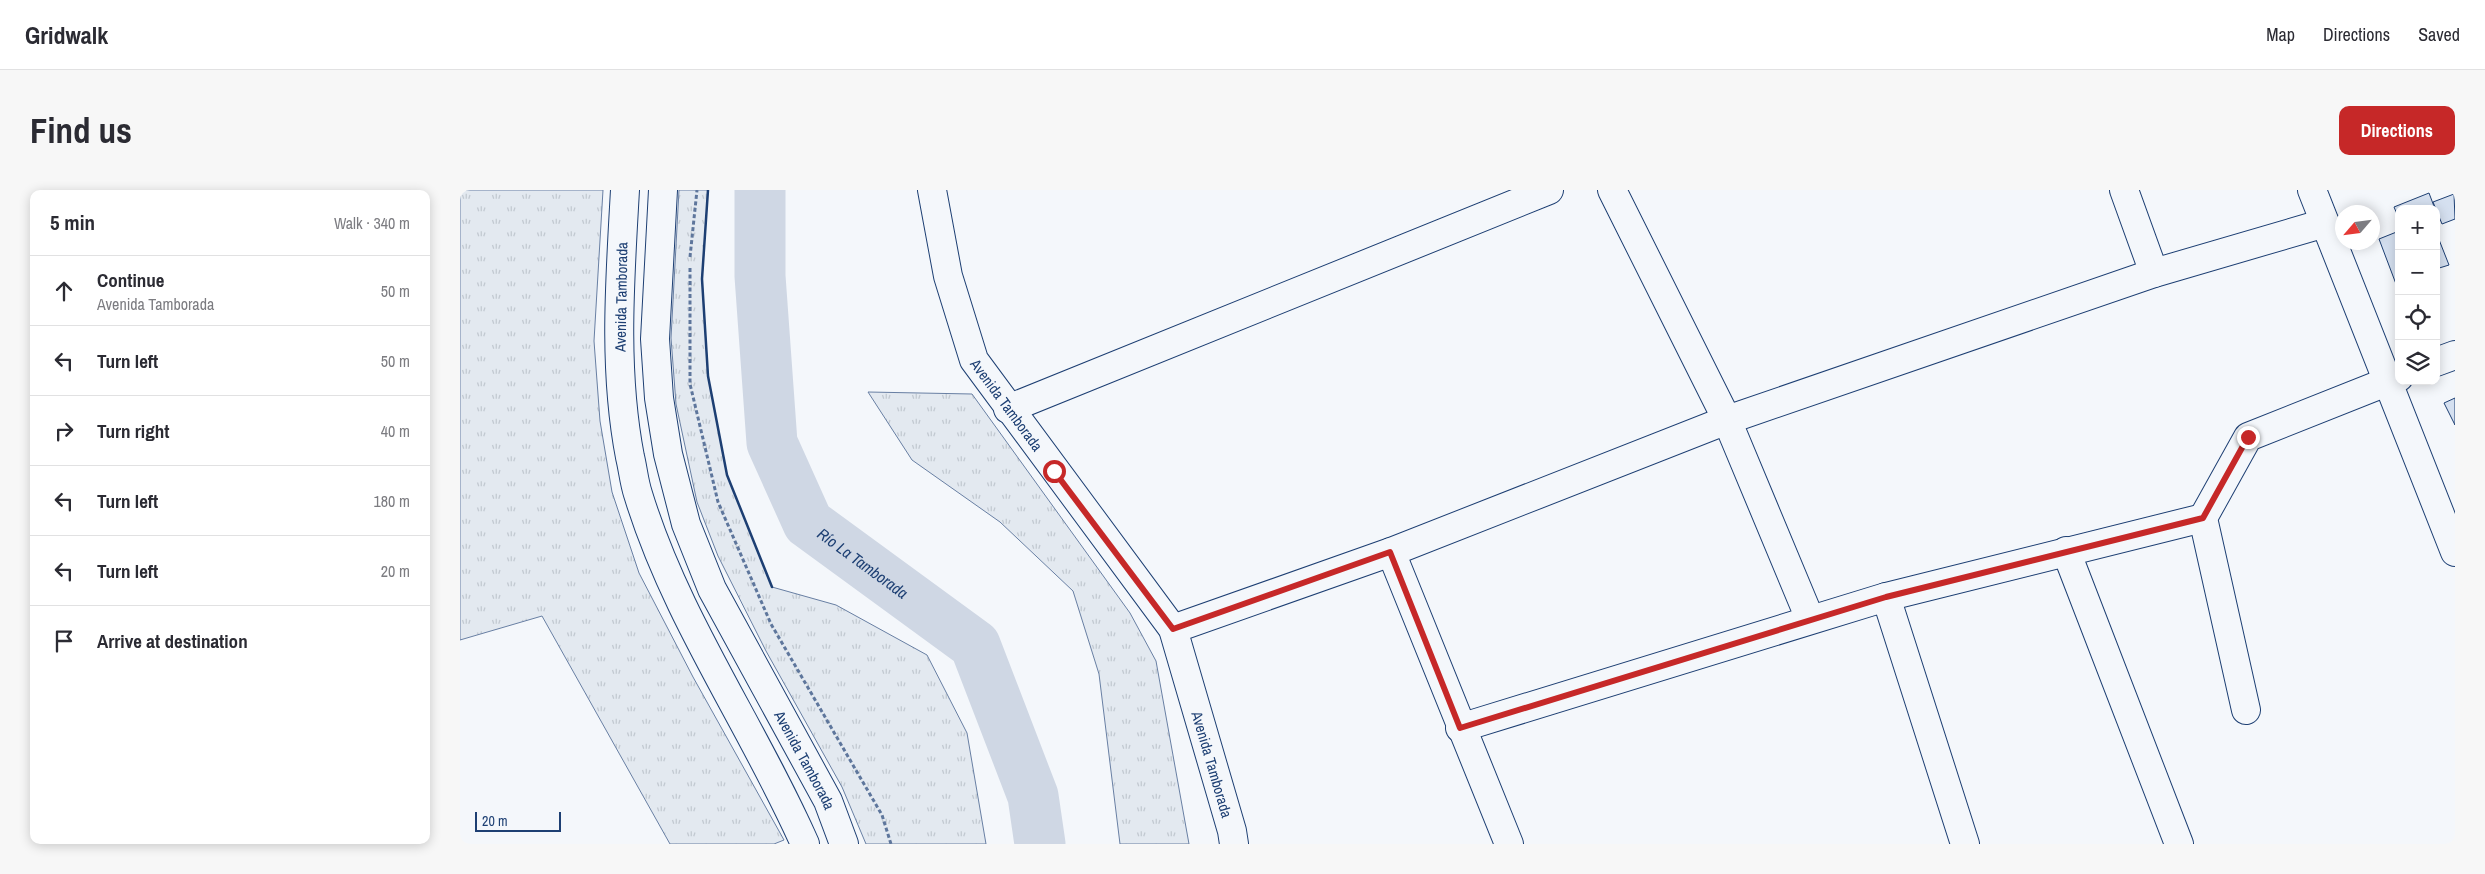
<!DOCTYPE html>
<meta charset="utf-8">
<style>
:root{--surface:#fff;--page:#f7f7f7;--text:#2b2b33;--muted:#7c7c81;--line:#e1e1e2;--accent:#c62828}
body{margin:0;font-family:"Archivo Narrow",sans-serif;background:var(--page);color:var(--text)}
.controls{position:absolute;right:15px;top:15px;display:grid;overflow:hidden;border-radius:10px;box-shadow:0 2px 12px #0003}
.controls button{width:45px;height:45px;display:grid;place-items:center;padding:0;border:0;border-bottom:1px solid var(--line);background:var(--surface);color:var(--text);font:25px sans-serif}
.compass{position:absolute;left:1875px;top:15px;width:45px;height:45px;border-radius:50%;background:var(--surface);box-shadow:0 2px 12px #0003;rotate:242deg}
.scale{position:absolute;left:15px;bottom:12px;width:86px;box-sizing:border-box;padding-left:5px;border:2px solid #1d3f73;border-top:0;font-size:14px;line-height:18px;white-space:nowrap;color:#1d3f73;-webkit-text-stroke:4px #f4f7fb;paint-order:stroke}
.stop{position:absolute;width:15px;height:15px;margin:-11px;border:4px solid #c62828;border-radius:50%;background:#fff}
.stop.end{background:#c62828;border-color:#fff;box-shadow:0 1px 5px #0008}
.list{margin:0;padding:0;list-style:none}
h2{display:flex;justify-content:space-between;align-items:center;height:65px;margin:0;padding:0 20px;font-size:21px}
h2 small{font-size:16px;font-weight:400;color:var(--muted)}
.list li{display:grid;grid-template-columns:32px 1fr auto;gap:15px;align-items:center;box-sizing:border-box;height:70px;padding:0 20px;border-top:1px solid var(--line)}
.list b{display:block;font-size:19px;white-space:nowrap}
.list p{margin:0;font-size:16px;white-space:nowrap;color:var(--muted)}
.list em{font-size:16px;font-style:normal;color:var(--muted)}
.icon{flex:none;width:28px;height:28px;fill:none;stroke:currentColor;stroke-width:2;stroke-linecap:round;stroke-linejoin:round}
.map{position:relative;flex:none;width:1995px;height:654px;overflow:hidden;border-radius:10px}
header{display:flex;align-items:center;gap:30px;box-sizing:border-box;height:70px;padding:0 25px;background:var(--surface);border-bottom:1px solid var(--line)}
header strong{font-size:24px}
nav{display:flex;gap:28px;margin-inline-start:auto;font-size:18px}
.intro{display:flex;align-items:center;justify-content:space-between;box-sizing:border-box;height:120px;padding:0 30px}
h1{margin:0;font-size:35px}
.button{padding:12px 22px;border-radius:10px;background:var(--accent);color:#fff;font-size:18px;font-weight:700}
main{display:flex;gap:30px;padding:0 30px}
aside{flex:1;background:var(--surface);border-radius:10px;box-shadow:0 2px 12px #0003}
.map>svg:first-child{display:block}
.grass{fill:url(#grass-tufts);stroke:#687fa3}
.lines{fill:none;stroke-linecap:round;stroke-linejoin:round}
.river{stroke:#cfd7e4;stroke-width:51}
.building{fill:#d5e0f0;stroke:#1d3f73}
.minor-casing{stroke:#1d3f73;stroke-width:30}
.major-casing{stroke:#1d3f73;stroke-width:30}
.path{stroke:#5e769c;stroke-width:3;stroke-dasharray:4 2.5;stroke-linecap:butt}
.minor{stroke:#f4f7fb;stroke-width:28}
.major{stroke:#f4f7fb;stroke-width:28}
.wall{stroke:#1d3f73;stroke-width:2.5}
.route{stroke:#c62828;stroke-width:6}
.labels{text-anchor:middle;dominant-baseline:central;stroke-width:4;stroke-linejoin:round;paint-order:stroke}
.street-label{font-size:15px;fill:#1d3f73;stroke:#f4f7fb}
.water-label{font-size:16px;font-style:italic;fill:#1d3f73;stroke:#f4f7fb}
</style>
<header>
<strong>Gridwalk</strong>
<nav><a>Map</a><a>Directions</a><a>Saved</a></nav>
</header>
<div class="intro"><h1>Find us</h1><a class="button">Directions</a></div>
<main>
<aside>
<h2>5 min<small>Walk · 340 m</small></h2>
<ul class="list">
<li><svg class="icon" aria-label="ahead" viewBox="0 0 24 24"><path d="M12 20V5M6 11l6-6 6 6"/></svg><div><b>Continue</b><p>Avenida Tamborada</p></div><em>50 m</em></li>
<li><svg class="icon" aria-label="left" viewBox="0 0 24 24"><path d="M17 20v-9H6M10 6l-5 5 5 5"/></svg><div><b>Turn left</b></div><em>50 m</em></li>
<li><svg class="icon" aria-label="right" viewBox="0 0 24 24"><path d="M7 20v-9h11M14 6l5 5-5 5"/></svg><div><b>Turn right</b></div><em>40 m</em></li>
<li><svg class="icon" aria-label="left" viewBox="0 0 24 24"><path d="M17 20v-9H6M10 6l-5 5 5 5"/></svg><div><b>Turn left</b></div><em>180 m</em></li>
<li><svg class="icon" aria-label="left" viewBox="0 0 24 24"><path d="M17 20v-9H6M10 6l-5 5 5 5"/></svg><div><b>Turn left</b></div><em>20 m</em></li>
<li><svg class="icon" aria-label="arrive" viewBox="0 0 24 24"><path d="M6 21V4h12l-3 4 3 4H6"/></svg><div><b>Arrive at destination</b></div></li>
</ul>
</aside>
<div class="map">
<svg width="1995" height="654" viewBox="0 0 1995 654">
<defs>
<pattern id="grass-tufts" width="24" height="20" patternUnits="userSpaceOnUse" patternTransform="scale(1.25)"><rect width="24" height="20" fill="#e3e9f0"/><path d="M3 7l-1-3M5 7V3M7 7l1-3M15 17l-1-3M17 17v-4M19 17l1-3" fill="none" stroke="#c2c9d1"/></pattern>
</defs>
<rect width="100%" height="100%" fill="#f4f7fb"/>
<!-- grass -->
<path class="grass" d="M 0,0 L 143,0 L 134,151 L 140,231 L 152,302 L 179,383 L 233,487 L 324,650 L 314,654 L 210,654 L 82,426 L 0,450 Z
M 219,0 L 248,0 L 242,89 L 248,186 L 267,285 L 312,397 L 376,415 L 467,465 L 507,543 L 526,654 L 406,654 L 382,597 L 306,461 L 258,366 L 237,312 L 216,214 L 211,148 Z
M 408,202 L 512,204 L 670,423 L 696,471 L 729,654 L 660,654 L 639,484 L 613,401 L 540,332 L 452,270 Z"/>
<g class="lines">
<!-- river -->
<path class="river" id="s1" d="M 300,0 L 300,86 L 312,253 L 348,333 L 515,455 L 573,606 L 580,654"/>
</g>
<!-- building -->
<path class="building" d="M 1969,3 L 1975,19 L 1939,19 L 1939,29 L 1934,17 Z
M 1994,4 L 1995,29 L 1982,34 L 1973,12 Z
M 1939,41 L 1939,93 L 1936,94 L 1919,49 Z
M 1976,42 L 1989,75 L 1976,79 Z
M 1995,208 L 1995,235 L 1984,213 Z"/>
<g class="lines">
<defs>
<g id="minor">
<path id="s2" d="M 472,0 L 488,86 L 514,170 L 713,439 L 772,641 L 774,654"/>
<path d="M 1152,0 L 1267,230 L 1350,429"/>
<path d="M 1664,0 L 1694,83"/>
<path d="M 1852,0 L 1995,362"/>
<path d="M 1976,172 L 1995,165"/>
<path d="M 548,219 L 1089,0"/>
<path d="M 1606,361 L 1719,654"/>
<path d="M 931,362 L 1049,654"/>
<path d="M 1426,407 L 1505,654"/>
<path d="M 713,439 L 931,362 L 1267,230 L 1694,83 L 1865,33"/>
<path d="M 1786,520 L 1743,328 L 1788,247 L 1939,187"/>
<path d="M 1000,538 L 1426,407 L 1743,328"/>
</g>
<g id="major">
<path d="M 165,0 C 160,89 153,179 170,267 C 173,279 174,292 178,304 C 216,429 293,536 345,654"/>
<path id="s3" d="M 203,0 L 195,149 L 199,208 L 208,264 L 226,334 L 252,399 L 368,611 L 384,654"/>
</g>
</defs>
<!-- minor casing -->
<use href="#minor" class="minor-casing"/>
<!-- major casing -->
<use href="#major" class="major-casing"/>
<!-- path -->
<path class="path" d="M 230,67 L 237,0
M 230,78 L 230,194 L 258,312 L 311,434 L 422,625 L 431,654"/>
<!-- minor -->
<use href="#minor" class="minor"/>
<!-- major -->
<use href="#major" class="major"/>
<!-- wall -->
<path class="wall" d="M 248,0 L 242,89 L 248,186 L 267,285 L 312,397"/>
</g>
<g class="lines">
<!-- route -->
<path class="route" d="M 594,281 L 713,439 L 930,362 L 1000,538 L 1426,407 L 1743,328 L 1788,247"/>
</g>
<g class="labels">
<!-- street labels -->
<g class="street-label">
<text transform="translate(161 107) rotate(-89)">Avenida Tamborada</text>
<text stroke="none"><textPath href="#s2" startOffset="231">Avenida Tamborada</textPath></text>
<text stroke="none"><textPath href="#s3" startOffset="602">Avenida Tamborada</textPath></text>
<text stroke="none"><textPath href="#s2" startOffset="651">Avenida Tamborada</textPath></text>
</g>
<!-- water labels -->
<g class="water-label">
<text stroke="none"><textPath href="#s1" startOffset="409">Río La Tamborada</textPath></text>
</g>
</g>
</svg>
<div class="controls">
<button>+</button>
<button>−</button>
<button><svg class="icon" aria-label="locate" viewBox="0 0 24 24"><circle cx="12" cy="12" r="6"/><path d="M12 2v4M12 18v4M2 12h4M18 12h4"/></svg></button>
<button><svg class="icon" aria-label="layers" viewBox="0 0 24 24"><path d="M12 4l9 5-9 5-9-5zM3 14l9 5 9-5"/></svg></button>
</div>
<svg class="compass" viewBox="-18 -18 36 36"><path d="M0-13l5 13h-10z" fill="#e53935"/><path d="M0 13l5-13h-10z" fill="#7c7c81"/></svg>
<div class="scale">20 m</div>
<div class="stop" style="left:594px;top:281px"></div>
<div class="stop end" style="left:1788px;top:247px"></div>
</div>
</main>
